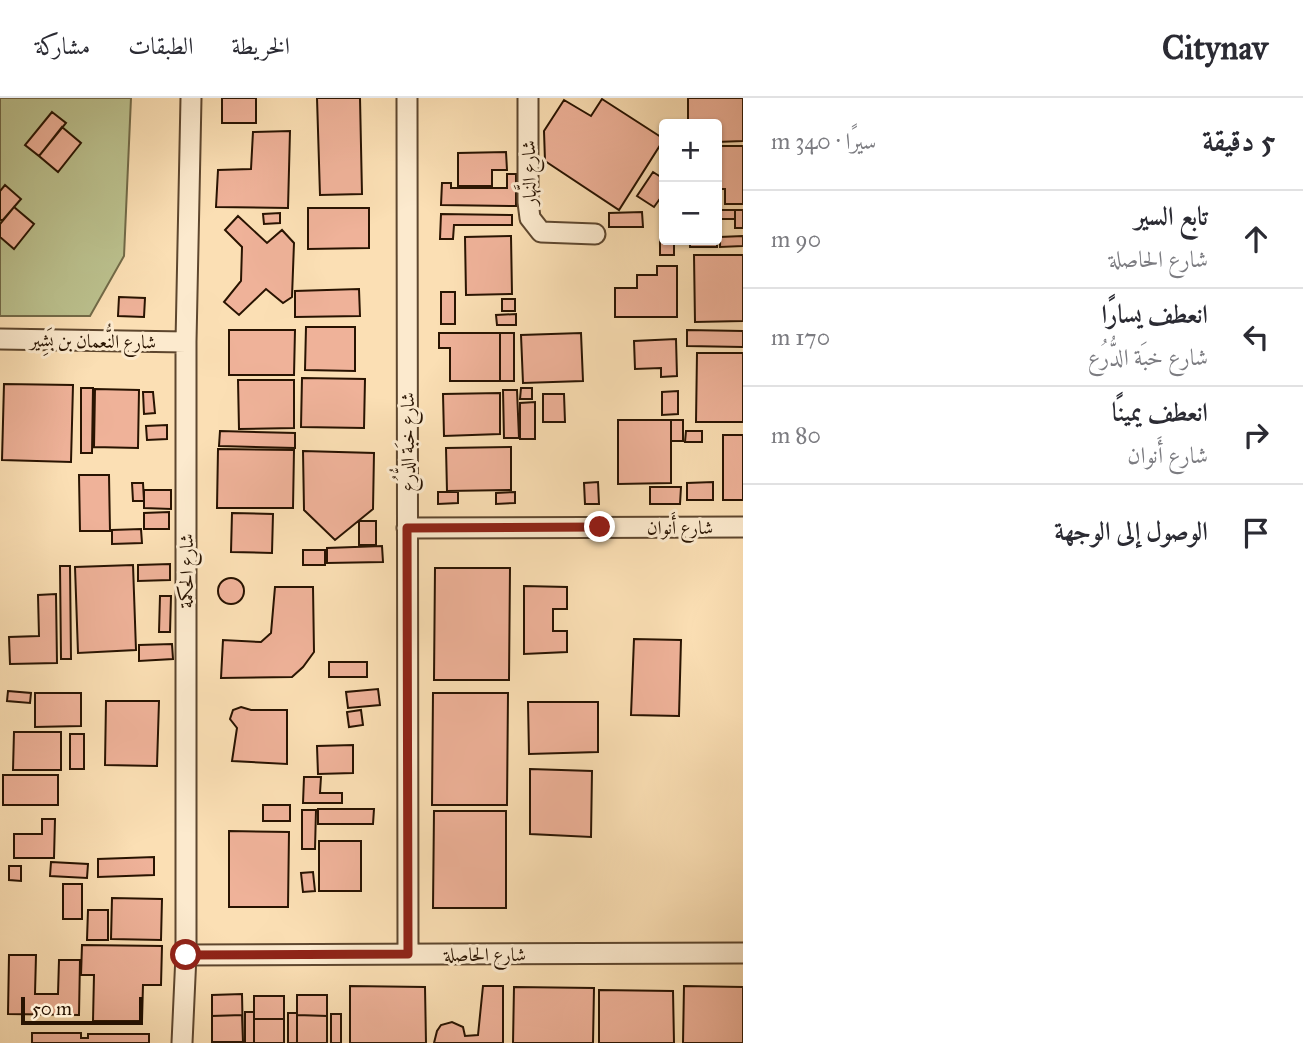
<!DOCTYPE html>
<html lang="ar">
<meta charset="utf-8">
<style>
:root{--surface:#fff;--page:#f2f2f3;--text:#2b2b33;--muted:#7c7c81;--line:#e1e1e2}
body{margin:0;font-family:"IM FELL Great Primer",Amiri,serif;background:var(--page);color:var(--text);direction:rtl}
.controls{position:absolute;right:21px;top:21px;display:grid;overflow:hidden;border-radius:7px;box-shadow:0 2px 5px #0004}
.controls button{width:63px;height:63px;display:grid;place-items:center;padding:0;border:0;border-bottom:2px solid var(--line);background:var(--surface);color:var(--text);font:35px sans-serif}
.scale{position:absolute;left:21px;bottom:18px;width:122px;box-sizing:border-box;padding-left:7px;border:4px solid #281301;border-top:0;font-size:19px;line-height:24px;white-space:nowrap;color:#281301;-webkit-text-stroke:5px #fceace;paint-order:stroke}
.stop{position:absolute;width:21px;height:21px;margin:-16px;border:5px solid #8f2418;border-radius:50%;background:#fff}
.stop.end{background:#8f2418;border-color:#fff;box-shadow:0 2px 7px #0008}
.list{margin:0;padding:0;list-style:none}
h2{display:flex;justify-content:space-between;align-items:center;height:91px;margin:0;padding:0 28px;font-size:30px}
h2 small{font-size:23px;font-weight:400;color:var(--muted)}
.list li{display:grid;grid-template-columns:46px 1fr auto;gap:21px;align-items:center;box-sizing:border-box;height:98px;padding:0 28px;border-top:2px solid var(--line)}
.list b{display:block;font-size:26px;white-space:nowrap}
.list p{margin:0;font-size:23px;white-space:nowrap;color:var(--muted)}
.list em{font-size:23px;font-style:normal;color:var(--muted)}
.icon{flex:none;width:38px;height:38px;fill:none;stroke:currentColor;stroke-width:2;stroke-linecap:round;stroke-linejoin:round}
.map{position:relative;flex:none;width:743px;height:945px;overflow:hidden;direction:ltr}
header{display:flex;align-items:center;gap:42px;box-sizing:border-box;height:98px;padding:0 35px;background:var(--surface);border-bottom:2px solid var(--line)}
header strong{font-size:33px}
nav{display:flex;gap:38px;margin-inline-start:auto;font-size:24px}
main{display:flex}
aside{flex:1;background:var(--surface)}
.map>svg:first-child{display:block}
.green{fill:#bcc28f;stroke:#726a48;stroke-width:2}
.building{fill:#efb299;stroke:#281301;stroke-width:2}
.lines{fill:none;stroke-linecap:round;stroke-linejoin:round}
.minor-casing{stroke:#5d462e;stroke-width:23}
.minor{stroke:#fceace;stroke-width:19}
.route{stroke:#8f2418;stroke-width:9}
.labels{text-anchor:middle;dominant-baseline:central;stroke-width:6;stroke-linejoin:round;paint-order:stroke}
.street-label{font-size:19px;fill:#281301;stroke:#fceace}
</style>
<header>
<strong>Citynav</strong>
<nav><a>الخريطة</a><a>الطبقات</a><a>مشاركة</a></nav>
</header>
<main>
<aside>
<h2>5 دقيقة<small>سيرًا · 340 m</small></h2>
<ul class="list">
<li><svg class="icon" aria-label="ahead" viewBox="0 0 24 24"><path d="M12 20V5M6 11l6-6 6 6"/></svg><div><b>تابع السير</b><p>شارع الحاصلة</p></div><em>90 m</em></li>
<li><svg class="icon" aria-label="left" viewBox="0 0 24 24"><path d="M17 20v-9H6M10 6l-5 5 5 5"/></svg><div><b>انعطف يسارًا</b><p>شارع خبَة الدُّرُع</p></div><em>170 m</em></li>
<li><svg class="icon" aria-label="right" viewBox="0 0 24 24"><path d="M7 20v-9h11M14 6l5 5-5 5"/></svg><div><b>انعطف يمينًا</b><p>شارع أَنوان</p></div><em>80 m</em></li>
<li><svg class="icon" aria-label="arrive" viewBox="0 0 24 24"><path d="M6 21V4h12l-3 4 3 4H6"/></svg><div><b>الوصول إلى الوجهة</b></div></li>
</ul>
</aside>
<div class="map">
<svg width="743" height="945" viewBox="0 0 743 945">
<rect width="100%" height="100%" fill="#fbdfb4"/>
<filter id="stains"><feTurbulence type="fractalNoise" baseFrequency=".00286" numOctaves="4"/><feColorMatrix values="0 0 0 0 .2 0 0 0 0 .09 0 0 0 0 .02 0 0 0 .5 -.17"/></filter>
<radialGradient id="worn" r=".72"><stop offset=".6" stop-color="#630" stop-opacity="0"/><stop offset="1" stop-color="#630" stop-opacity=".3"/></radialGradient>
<!-- green -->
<path class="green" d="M 0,0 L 131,0 L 124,158 L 90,218 L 0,218 Z"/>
<!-- building -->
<path class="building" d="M 222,0 L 256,0 L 256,25 L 222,25 Z
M 317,0 L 360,0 L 362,96 L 320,97 Z
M 688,0 L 743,0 L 743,43 L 717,44 L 717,26 L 688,26 Z
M 602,1 L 664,41 L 619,112 L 545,63 L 544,33 L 564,2 L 591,18 Z
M 52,14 L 66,25 L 39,58 L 25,47 Z
M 62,29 L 81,45 L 58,74 L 39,58 Z
M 290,33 L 288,110 L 216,109 L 218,72 L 251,71 L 253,34 Z
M 717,48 L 743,48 L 743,106 L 725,106 L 725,91 L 717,91 Z
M 506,54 L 507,72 L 492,72 L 492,88 L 458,88 L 458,55 Z
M 653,74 L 664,81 L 664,95 L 654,109 L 637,98 Z
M 507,76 L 516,76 L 516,108 L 441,107 L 442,85 L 451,85 L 451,90 L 507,90 Z
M 5,87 L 21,101 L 2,123 L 0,121 L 0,93 Z
M 14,109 L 34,126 L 14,151 L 0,139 L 0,126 Z
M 308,110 L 369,110 L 369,150 L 308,151 Z
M 718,112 L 735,112 L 735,121 L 718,121 Z
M 735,112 L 743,112 L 743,130 L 735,130 Z
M 642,114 L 643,129 L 609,129 L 609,115 Z
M 280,115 L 280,125 L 264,126 L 263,116 Z
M 441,116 L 512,117 L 512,127 L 454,127 L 453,141 L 440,141 Z
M 238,118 L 267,145 L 282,132 L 294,145 L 292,199 L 283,205 L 266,191 L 239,217 L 224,204 L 241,183 L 242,149 L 225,132 Z
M 660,120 L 664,120 L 664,142 L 674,142 L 674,157 L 660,157 Z
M 511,138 L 512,196 L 466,197 L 465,139 Z
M 743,138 L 743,148 L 720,149 L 720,139 Z
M 690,142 L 717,142 L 717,149 L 690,149 Z
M 694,157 L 743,157 L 743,223 L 695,224 Z
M 657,168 L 677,168 L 677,219 L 615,219 L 615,190 L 637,190 L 637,177 L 657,177 Z
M 359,191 L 360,218 L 295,219 L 295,193 Z
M 441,194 L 455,194 L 455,226 L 441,226 Z
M 119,199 L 145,200 L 144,219 L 118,218 Z
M 502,201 L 515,201 L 515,213 L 502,213 Z
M 516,216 L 516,227 L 497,227 L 496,217 Z
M 306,229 L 355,229 L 355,273 L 305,272 Z
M 229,232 L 295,232 L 294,277 L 229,277 Z
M 687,232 L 743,233 L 743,249 L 687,248 Z
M 439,235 L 500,235 L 500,283 L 450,283 L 450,250 L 439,250 Z
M 500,235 L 514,235 L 514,283 L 500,283 Z
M 581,235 L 583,283 L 523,285 L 521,237 Z
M 676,241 L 677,278 L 661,279 L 661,270 L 635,271 L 634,243 Z
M 697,255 L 743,255 L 743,324 L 696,324 Z
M 302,280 L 365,281 L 364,330 L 301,329 Z
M 238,282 L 294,282 L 294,330 L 239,331 Z
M 4,286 L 73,287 L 71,364 L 2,362 Z
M 81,290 L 93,290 L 92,355 L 81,355 Z
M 521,290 L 532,290 L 532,301 L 520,301 Z
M 95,291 L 139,292 L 138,350 L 94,349 Z
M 503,292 L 517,292 L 519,340 L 504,340 Z
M 678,293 L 678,316 L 662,317 L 662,294 Z
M 143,294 L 153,294 L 155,315 L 144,316 Z
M 500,295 L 500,336 L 444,338 L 443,296 Z
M 543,296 L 564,296 L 565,324 L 543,324 Z
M 535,304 L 535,341 L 520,341 L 520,305 Z
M 618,322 L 671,322 L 671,385 L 618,386 Z
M 671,322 L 683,322 L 683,343 L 671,343 Z
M 167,327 L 167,341 L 147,342 L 146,328 Z
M 220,333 L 295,335 L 295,350 L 219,348 Z
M 686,333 L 702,333 L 702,344 L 685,344 Z
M 723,337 L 743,337 L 743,402 L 723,402 Z
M 511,349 L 511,392 L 447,393 L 446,350 Z
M 218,351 L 294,352 L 293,410 L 217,410 Z
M 303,353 L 374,355 L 373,411 L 335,442 L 304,412 Z
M 79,377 L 109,377 L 110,433 L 80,433 Z
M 598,384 L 599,406 L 585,406 L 584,385 Z
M 713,384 L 713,402 L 687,402 L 687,385 Z
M 132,385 L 143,385 L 144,403 L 133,403 Z
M 650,389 L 681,389 L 680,406 L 650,406 Z
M 144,392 L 171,392 L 171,411 L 144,410 Z
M 438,394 L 458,394 L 458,405 L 438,406 Z
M 515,394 L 515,405 L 496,406 L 496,395 Z
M 169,414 L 169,431 L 144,431 L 144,415 Z
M 232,415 L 273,416 L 272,455 L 231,454 Z
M 359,423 L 376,423 L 376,447 L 359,447 Z
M 141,431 L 142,445 L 112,446 L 112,432 Z
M 382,448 L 383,464 L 327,465 L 327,450 Z
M 303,452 L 325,452 L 325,467 L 303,467 Z
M 170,466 L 170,482 L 138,483 L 138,467 Z
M 133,467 L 136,552 L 78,555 L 75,469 Z
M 60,468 L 70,468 L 71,561 L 61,561 Z
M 435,470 L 510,470 L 509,582 L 434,582 Z
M218 493a13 13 0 1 1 26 0a13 13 0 1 1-26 0Z
M 524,488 L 567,489 L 567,511 L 553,511 L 553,533 L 567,533 L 567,554 L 524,556 Z
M 275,489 L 313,489 L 314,554 L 303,569 L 292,579 L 221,580 L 223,542 L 261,544 L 271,535 Z
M 56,496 L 57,565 L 10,566 L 9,539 L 39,538 L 38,497 Z
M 160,498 L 171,498 L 170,534 L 159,534 Z
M 634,541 L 681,542 L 679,618 L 631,617 Z
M 172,546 L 173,561 L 139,563 L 139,547 Z
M 329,564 L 367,564 L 367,579 L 329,579 Z
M 378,591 L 380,607 L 348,610 L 346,594 Z
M 8,593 L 31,595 L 30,605 L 7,603 Z
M 35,595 L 81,595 L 81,628 L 35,629 Z
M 433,595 L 508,595 L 507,707 L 432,707 Z
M 106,603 L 159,603 L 157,668 L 105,667 Z
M 528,604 L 598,604 L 598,654 L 529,656 Z
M 241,609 L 251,612 L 287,612 L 287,666 L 232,663 L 237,630 L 230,621 L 233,612 Z
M 361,612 L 363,627 L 349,629 L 347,614 Z
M 14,634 L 61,634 L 61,672 L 13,672 Z
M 70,636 L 84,636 L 84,671 L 70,671 Z
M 353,647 L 353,675 L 318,676 L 317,648 Z
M 530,671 L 592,673 L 591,739 L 530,736 Z
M 3,677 L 58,677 L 58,707 L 3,707 Z
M 304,679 L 321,679 L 320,695 L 342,695 L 342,705 L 303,705 Z
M 263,707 L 290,707 L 290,723 L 263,723 Z
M 318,711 L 374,711 L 373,726 L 318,726 Z
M 302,712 L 316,712 L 315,751 L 302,751 Z
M 434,713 L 506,713 L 506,810 L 433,810 Z
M 42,721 L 55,721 L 54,760 L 14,760 L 14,736 L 42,736 Z
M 229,733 L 289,734 L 288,809 L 229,809 Z
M 319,743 L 361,743 L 361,793 L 319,793 Z
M 154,759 L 154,777 L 98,779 L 98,761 Z
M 51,764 L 88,766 L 87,780 L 50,778 Z
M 9,768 L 21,768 L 21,783 L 9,782 Z
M 313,774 L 315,793 L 303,794 L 301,775 Z
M 63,786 L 82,786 L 82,821 L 63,821 Z
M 112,800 L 162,801 L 161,842 L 111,841 Z
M 88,812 L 108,812 L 108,842 L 87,842 Z
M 82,847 L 162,848 L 161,887 L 143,887 L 142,923 L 93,923 L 94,877 L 81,877 Z
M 9,857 L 36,857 L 35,896 L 58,896 L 59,862 L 80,862 L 79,917 L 8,916 Z
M 350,888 L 425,889 L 426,945 L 350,945 Z
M 483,888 L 503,888 L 503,945 L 434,945 L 437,933 L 441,927 L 452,924 L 463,929 L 465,938 L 478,937 Z
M 684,888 L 743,889 L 743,945 L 683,945 Z
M 514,889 L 594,890 L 593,945 L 513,945 Z
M 599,892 L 673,893 L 674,945 L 599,945 Z
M 242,896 L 243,944 L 212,944 L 212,897 Z
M 297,897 L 327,897 L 327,945 L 297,945 Z
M 254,898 L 284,898 L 284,945 L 254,945 Z
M 245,914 L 254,914 L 254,945 L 245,945 Z
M 288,915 L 297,915 L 297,945 L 288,945 Z
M 331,916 L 341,916 L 341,945 L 331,945 Z
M 242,917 L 243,944 L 212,944 L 212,918 Z
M 297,917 L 327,918 L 327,945 L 297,945 Z
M 254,921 L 284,921 L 284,945 L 254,945 Z
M 32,935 L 81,935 L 81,940 L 88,940 L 88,936 L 149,936 L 149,945 L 32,945 Z"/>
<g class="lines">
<defs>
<path id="minor" d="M 407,0 L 408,856
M 528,0 L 528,104 L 530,120 L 541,134 L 595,136
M 0,241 L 186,244
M 407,430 L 743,429
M 186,857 L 743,855
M 182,945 L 186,857 L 186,244 L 191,0"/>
</defs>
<!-- minor casing -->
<use href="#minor" class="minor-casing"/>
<!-- minor -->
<use href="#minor" class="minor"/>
</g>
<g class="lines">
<!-- route -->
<path class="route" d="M 186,857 L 408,856 L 407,430 L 600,429"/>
</g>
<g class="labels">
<!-- street labels -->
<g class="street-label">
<text transform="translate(529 75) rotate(-91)">شارع النَّهار</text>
<text transform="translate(93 243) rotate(1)">شارع النُّعمان بن بَشِير</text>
<text transform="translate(407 344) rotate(-90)">شارع خبَة الدُّرُع</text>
<text x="680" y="429">شارع أَنوان</text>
<text transform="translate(186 473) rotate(-90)">شارع الحكمة</text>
<text x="485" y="856">شارع الحاصلة</text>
</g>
</g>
<rect width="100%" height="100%" filter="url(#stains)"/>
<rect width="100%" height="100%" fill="url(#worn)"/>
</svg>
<div class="controls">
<button>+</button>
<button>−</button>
</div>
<div class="scale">50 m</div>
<div class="stop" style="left:186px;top:857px"></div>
<div class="stop end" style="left:600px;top:429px"></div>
</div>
</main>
